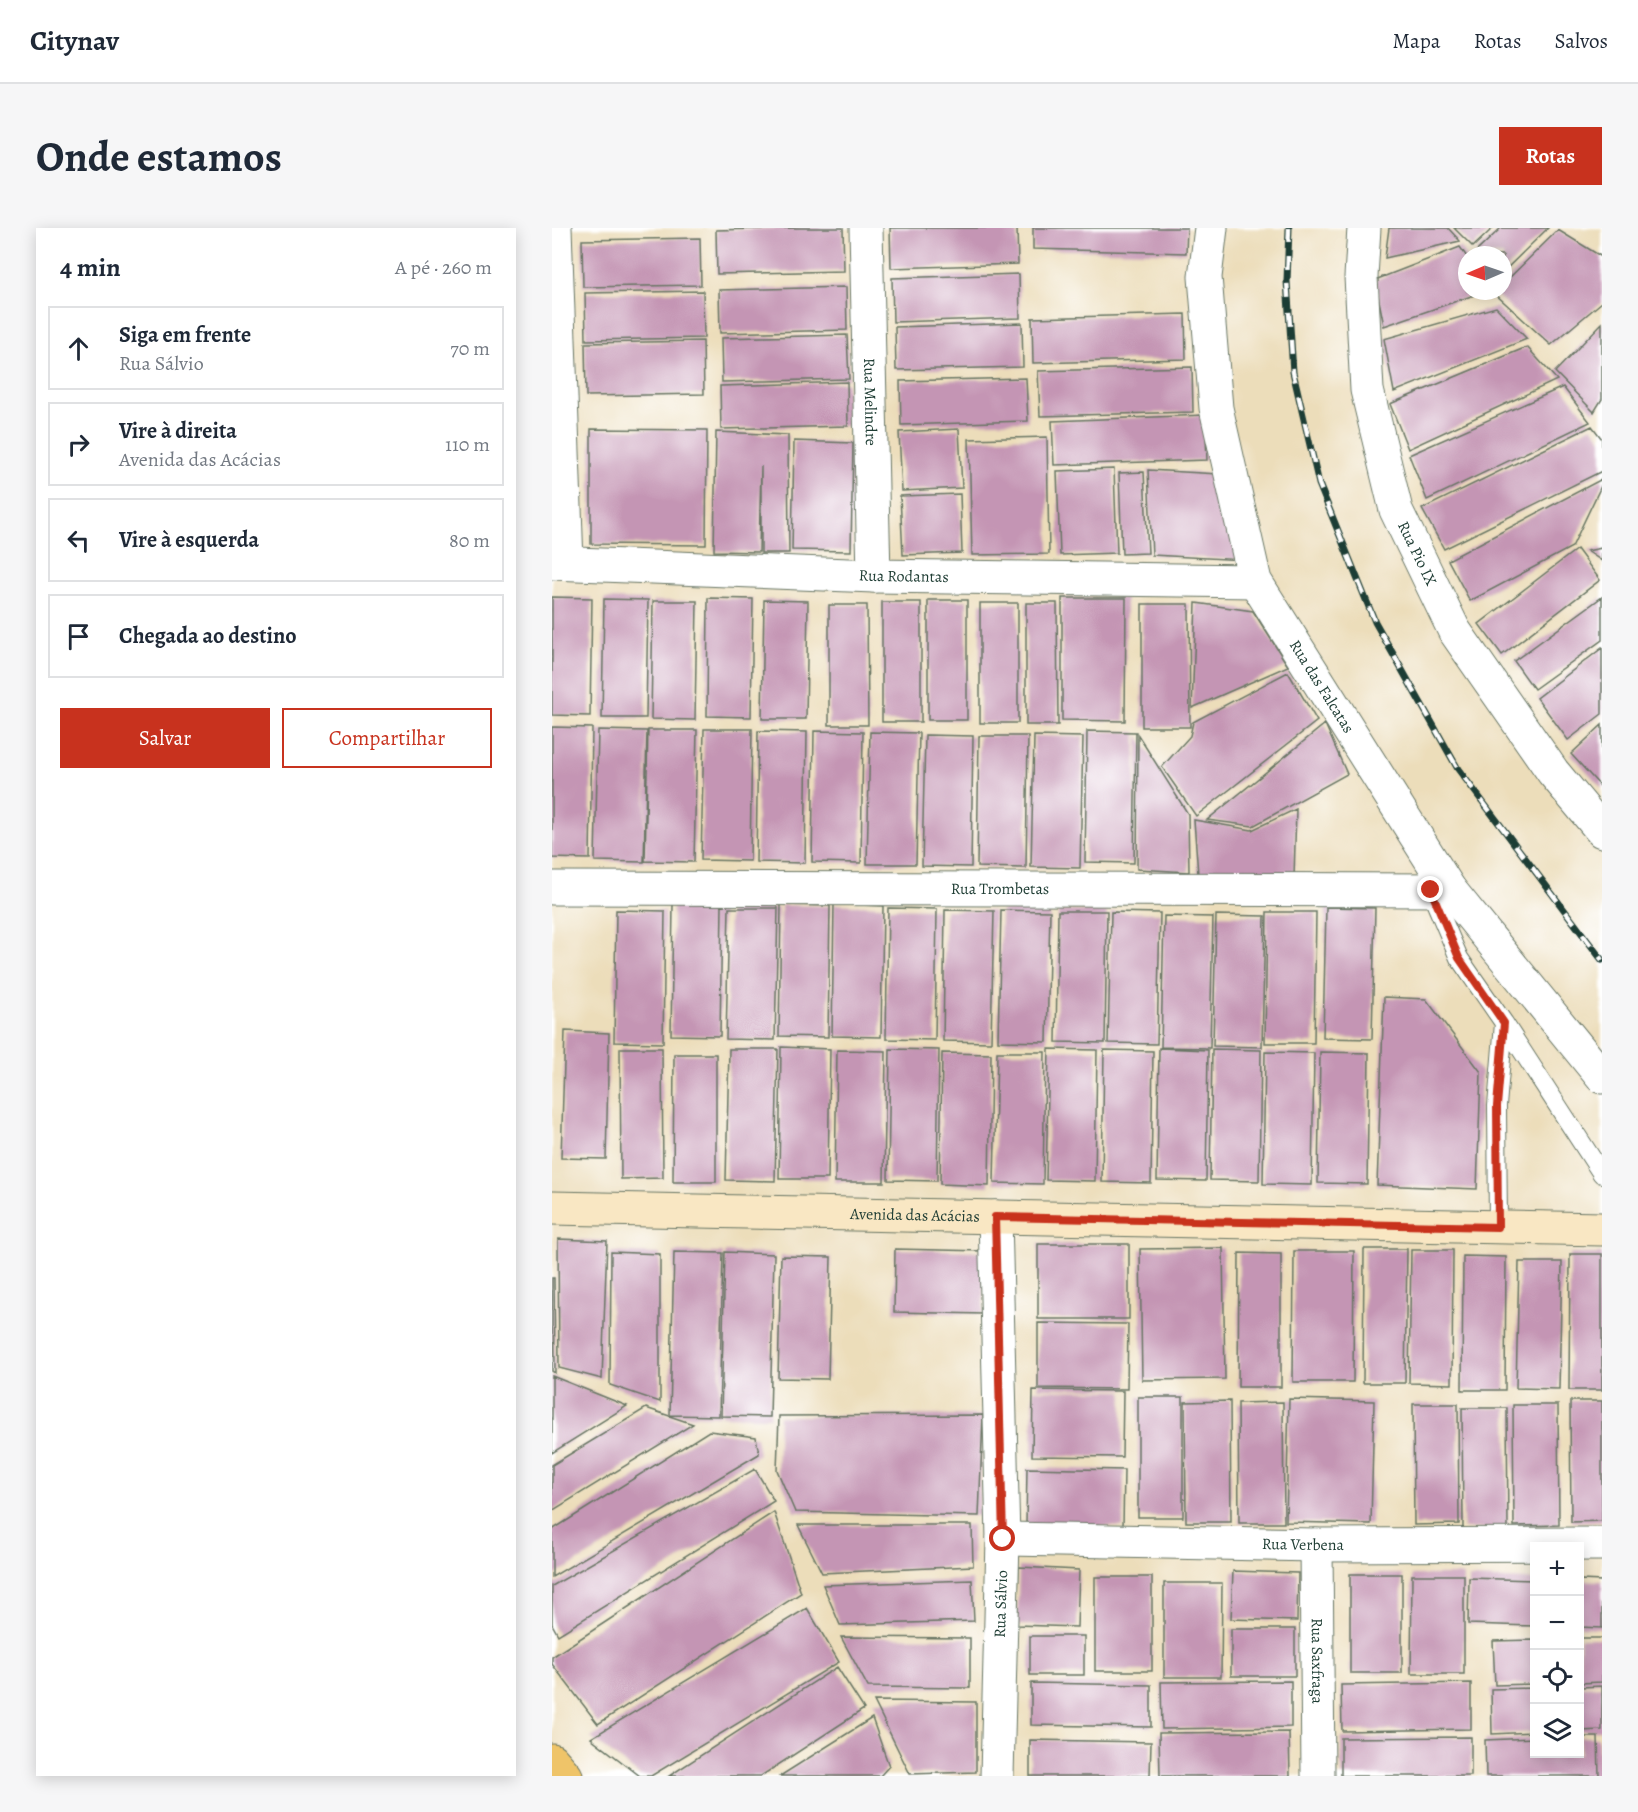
<!DOCTYPE html>
<html lang="pt">
<meta charset="utf-8">
<style>
:root{--surface:#fff;--page:#f6f6f7;--text:#1f2937;--muted:#747a83;--line:#e0e1e3;--accent:#c8321e}
body{margin:0;font-family:Alegreya,serif;background:var(--page);color:var(--text)}
.controls{position:absolute;right:18px;bottom:18px;display:grid;overflow:hidden;border-radius:0px;box-shadow:0 3px 15px #0003}
.controls button{width:54px;height:54px;display:grid;place-items:center;padding:0;border:0;border-bottom:2px solid var(--line);background:var(--surface);color:var(--text);font:30px sans-serif}
.compass{position:absolute;left:906px;top:18px;width:54px;height:54px;border-radius:50%;background:var(--surface);box-shadow:0 3px 15px #0003;rotate:268deg}
.stop{position:absolute;width:18px;height:18px;margin:-14px;border:4px solid #c8321e;border-radius:50%;background:#fff}
.stop.end{background:#c8321e;border-color:#fff;box-shadow:0 2px 6px #0008}
.list{margin:0;padding:0;list-style:none}
h2{display:flex;justify-content:space-between;align-items:center;height:78px;margin:0;padding:0 24px;font-size:26px}
h2 small{font-size:20px;font-weight:400;color:var(--muted)}
.list li{display:grid;grid-template-columns:39px 1fr auto;gap:18px;align-items:center;box-sizing:border-box;height:84px;margin:0 12px 12px;padding:0 12px;border:2px solid var(--line);border-radius:0px}
.list b{display:block;font-size:22px;white-space:nowrap}
.list p{margin:0;font-size:20px;white-space:nowrap;color:var(--muted)}
.list em{font-size:20px;font-style:normal;color:var(--muted)}
.actions{display:flex;gap:12px;padding:18px 24px}
.actions a{flex:1;padding:14px 0;border:2px solid var(--accent);border-radius:0px;text-align:center;font-size:21px;color:var(--accent)}
.actions .main{background:var(--accent);color:#fff}
.icon{flex:none;width:33px;height:33px;fill:none;stroke:currentColor;stroke-width:2;stroke-linecap:round;stroke-linejoin:round}
.map{position:relative;flex:none;width:1050px;height:1548px;overflow:hidden;border-radius:0px}
header{display:flex;align-items:center;gap:36px;box-sizing:border-box;height:84px;padding:0 30px;background:var(--surface);border-bottom:2px solid var(--line)}
header strong{font-size:28px}
nav{display:flex;gap:33px;margin-inline-start:auto;font-size:21px}
.intro{display:flex;align-items:center;justify-content:space-between;box-sizing:border-box;height:144px;padding:0 36px}
h1{margin:0;font-size:42px}
.button{padding:15px 27px;border-radius:0px;background:var(--accent);color:#fff;font-size:21px;font-weight:700}
main{display:flex;gap:36px;padding:0 36px}
aside{flex:1;background:var(--surface);border-radius:0px;box-shadow:0 3px 15px #0003}
.map>svg:first-child{display:block}
.building{fill:#c495b4}
.lines{fill:none;stroke-linecap:round;stroke-linejoin:round}
.service-casing{stroke:#677563;stroke-width:20}
.minor-casing{stroke:#677563;stroke-width:35}
.secondary-casing{stroke:#677563;stroke-width:35}
.primary-casing{stroke:#677563;stroke-width:35}
.service{stroke:#fff;stroke-width:18}
.minor{stroke:#fff;stroke-width:33}
.secondary{stroke:#f9e7c3;stroke-width:33}
.primary{stroke:#efc469;stroke-width:33}
.rail-casing{stroke:#1f3d34;stroke-width:7}
.rail{stroke:#fff;stroke-width:4.5;stroke-dasharray:14;stroke-linecap:butt}
.route{stroke:#c8321e;stroke-width:8}
.labels{text-anchor:middle;dominant-baseline:central;stroke-width:6;stroke-linejoin:round;paint-order:stroke}
.street-label{font-size:16px;fill:#1f3d34;stroke:#fff}
</style>
<header>
<strong>Citynav</strong>
<nav><a>Mapa</a><a>Rotas</a><a>Salvos</a></nav>
</header>
<div class="intro"><h1>Onde estamos</h1><a class="button">Rotas</a></div>
<main>
<aside>
<h2>4 min<small>A pé · 260 m</small></h2>
<ul class="list">
<li><svg class="icon" aria-label="ahead" viewBox="0 0 24 24"><path d="M12 20V5M6 11l6-6 6 6"/></svg><div><b>Siga em frente</b><p>Rua Sálvio</p></div><em>70 m</em></li>
<li><svg class="icon" aria-label="right" viewBox="0 0 24 24"><path d="M7 20v-9h11M14 6l5 5-5 5"/></svg><div><b>Vire à direita</b><p>Avenida das Acácias</p></div><em>110 m</em></li>
<li><svg class="icon" aria-label="left" viewBox="0 0 24 24"><path d="M17 20v-9H6M10 6l-5 5 5 5"/></svg><div><b>Vire à esquerda</b></div><em>80 m</em></li>
<li><svg class="icon" aria-label="arrive" viewBox="0 0 24 24"><path d="M6 21V4h12l-3 4 3 4H6"/></svg><div><b>Chegada ao destino</b></div></li>
</ul>
<div class="actions"><a class="main">Salvar</a><a>Compartilhar</a></div>
</aside>
<div class="map">
<svg width="1050" height="1548" viewBox="0 0 1050 1548">
<rect width="100%" height="100%" fill="#fff"/>
<filter id="ink" filterUnits="userSpaceOnUse"><feTurbulence type="fractalNoise" baseFrequency=".0167" numOctaves="2"/><feDisplacementMap in="SourceGraphic" scale="12" xChannelSelector="R" yChannelSelector="G"/><feConvolveMatrix kernelMatrix="1 2 1 2 8 2 1 2 1" color-interpolation-filters="sRGB"/></filter>
<filter id="wash" filterUnits="userSpaceOnUse"><feTurbulence type="fractalNoise" baseFrequency=".008" numOctaves="4" result="noise"/><feDisplacementMap in="SourceGraphic" scale="24" xChannelSelector="R" yChannelSelector="G"/><feGaussianBlur stdDeviation="1.35" result="paint"/><feColorMatrix in="noise" values="0 0 0 0 0 0 0 0 0 0 0 0 0 0 0 0 0 1.4 0 .05"/><feComposite in="paint" operator="in"/></filter>
<g filter="url(#wash)">
<rect width="100%" height="100%" fill="#ecddba"/>
<g id="blocks">
<!-- building -->
<path class="building" d="M 244,0 L 291,0 L 292,43 L 165,46 L 164,2 Z
M 338,0 L 465,0 L 466,36 L 339,40 Z
M 481,0 L 635,0 L 634,25 L 481,21 Z
M 837,0 L 896,0 L 908,13 L 833,30 Z
M 902,0 L 941,0 L 921,19 Z
M 949,0 L 996,0 L 951,44 L 951,27 L 927,27 L 925,23 Z
M 1006,2 L 1050,29 L 1050,74 L 999,117 L 942,65 L 944,63 L 951,63 L 951,56 Z
M 148,10 L 149,57 L 31,59 L 30,12 Z
M 908,19 L 915,29 L 915,63 L 934,63 L 832,98 L 823,52 Z
M 467,46 L 468,90 L 341,94 L 340,50 Z
M 294,59 L 295,102 L 168,105 L 167,62 Z
M 151,63 L 152,110 L 34,112 L 33,65 Z
M 944,79 L 975,111 L 842,164 L 832,111 Z
M 633,86 L 634,131 L 481,135 L 480,90 Z
M 470,95 L 471,139 L 344,142 L 343,99 Z
M 1050,95 L 1050,171 L 1042,184 L 1003,144 Z
M 295,107 L 297,151 L 170,154 L 169,110 Z
M 151,113 L 152,166 L 34,168 L 33,115 Z
M 975,119 L 1005,152 L 856,221 L 838,176 Z
M 640,139 L 641,184 L 488,188 L 486,143 Z
M 474,150 L 476,193 L 349,197 L 348,153 Z
M 295,154 L 296,198 L 169,201 L 168,158 Z
M 1011,159 L 1038,194 L 875,272 L 857,227 Z
M 653,187 L 655,232 L 502,237 L 500,193 Z
M 1040,198 L 1050,211 L 1050,243 L 892,321 L 870,281 Z
M 39,201 L 155,202 L 154,317 L 39,316 Z
M 407,201 L 410,260 L 350,263 L 347,204 Z
M 164,204 L 236,207 L 237,325 L 209,325 L 209,238 L 207,324 L 162,323 Z
M 495,209 L 497,326 L 420,327 L 417,211 Z
M 242,213 L 301,215 L 299,323 L 240,322 Z
M 562,241 L 565,325 L 508,327 L 505,243 Z
M 596,242 L 667,246 L 692,332 L 600,327 Z
M 592,244 L 596,325 L 570,326 L 567,245 Z
M 1050,251 L 1050,256 L 1020,319 L 918,373 L 896,332 Z
M 408,266 L 410,325 L 351,327 L 348,268 Z
M 1050,320 L 1050,333 L 1035,323 Z
M 1025,321 L 1048,352 L 950,427 L 927,396 Z
M 0,369 L 40,370 L 38,488 L 0,487 Z
M 1050,369 L 1050,412 L 982,461 L 962,433 Z
M 156,370 L 201,371 L 199,489 L 155,488 Z
M 510,370 L 574,370 L 573,493 L 510,492 Z
M 52,371 L 96,372 L 94,490 L 50,490 Z
M 212,372 L 256,373 L 254,491 L 210,491 Z
M 376,372 L 415,372 L 415,492 L 376,492 Z
M 101,373 L 145,373 L 143,492 L 99,491 Z
M 330,374 L 369,374 L 369,494 L 330,494 Z
M 428,375 L 466,375 L 466,495 L 428,495 Z
M 474,375 L 505,375 L 506,497 L 474,497 Z
M 644,375 L 701,383 L 736,438 L 640,480 Z
M 590,376 L 637,376 L 638,499 L 590,499 Z
M 277,377 L 315,377 L 316,497 L 277,497 Z
M 1050,420 L 1050,486 L 1016,512 L 985,470 Z
M 736,444 L 765,493 L 644,588 L 610,539 L 638,508 L 641,494 Z
M 773,496 L 795,546 L 701,598 L 655,592 Z
M 1050,497 L 1050,560 L 1019,526 Z
M 0,499 L 40,500 L 38,631 L 0,630 Z
M 152,501 L 200,501 L 198,633 L 149,632 Z
M 46,502 L 95,503 L 92,634 L 43,633 Z
M 96,502 L 145,502 L 142,634 L 93,633 Z
M 206,503 L 255,504 L 253,635 L 204,634 Z
M 262,503 L 311,504 L 309,635 L 260,634 Z
M 535,503 L 584,504 L 582,635 L 533,634 Z
M 318,504 L 367,505 L 364,636 L 315,636 Z
M 373,507 L 421,508 L 419,639 L 370,638 Z
M 586,507 L 636,586 L 637,644 L 585,641 Z
M 427,508 L 476,508 L 474,640 L 425,639 Z
M 482,508 L 531,509 L 528,640 L 479,639 Z
M 744,581 L 742,649 L 646,646 L 642,592 L 700,602 Z
M 121,676 L 170,677 L 168,808 L 119,807 Z
M 282,676 L 331,678 L 329,809 L 280,808 Z
M 229,677 L 278,678 L 276,809 L 227,808 Z
M 774,679 L 823,680 L 820,811 L 771,810 Z
M 177,680 L 226,680 L 223,812 L 174,811 Z
M 336,680 L 385,681 L 383,812 L 334,811 Z
M 64,682 L 113,683 L 111,815 L 62,814 Z
M 393,682 L 442,683 L 439,814 L 391,813 Z
M 449,682 L 498,683 L 495,814 L 446,813 Z
M 506,683 L 555,683 L 553,815 L 504,814 Z
M 559,684 L 608,685 L 605,816 L 556,815 Z
M 715,684 L 764,684 L 762,815 L 713,815 Z
M 664,687 L 713,688 L 710,819 L 661,818 Z
M 612,688 L 661,689 L 658,820 L 609,819 Z
M 832,769 L 874,771 L 929,844 L 925,961 L 825,957 Z
M 13,803 L 57,805 L 54,931 L 9,930 Z
M 229,819 L 278,821 L 276,951 L 227,951 Z
M 68,820 L 110,820 L 111,950 L 69,951 Z
M 607,820 L 656,822 L 654,953 L 605,952 Z
M 177,821 L 226,821 L 223,953 L 174,952 Z
M 338,821 L 387,822 L 385,953 L 336,952 Z
M 497,821 L 545,822 L 543,953 L 494,952 Z
M 660,821 L 709,822 L 707,953 L 658,952 Z
M 285,822 L 334,823 L 332,954 L 283,954 Z
M 552,822 L 601,823 L 599,955 L 550,954 Z
M 445,824 L 493,824 L 491,956 L 442,955 Z
M 713,824 L 762,825 L 760,957 L 711,956 Z
M 768,824 L 817,825 L 815,956 L 766,955 Z
M 390,825 L 439,826 L 437,958 L 388,956 Z
M 122,826 L 164,826 L 164,954 L 121,954 Z
M 6,1011 L 55,1013 L 50,1151 L 7,1140 Z
M 486,1016 L 577,1016 L 577,1091 L 486,1091 Z
M 671,1020 L 673,1151 L 590,1152 L 588,1021 Z
M 343,1021 L 432,1023 L 431,1086 L 342,1084 Z
M 812,1021 L 855,1021 L 853,1155 L 811,1155 Z
M 859,1022 L 901,1022 L 900,1156 L 857,1155 Z
M 742,1023 L 802,1023 L 801,1154 L 741,1154 Z
M 59,1024 L 108,1026 L 108,1174 L 58,1157 Z
M 122,1024 L 171,1025 L 167,1188 L 118,1187 Z
M 173,1024 L 222,1026 L 218,1189 L 169,1188 Z
M 687,1025 L 729,1026 L 729,1159 L 686,1159 Z
M 1018,1026 L 1050,1026 L 1050,1162 L 1017,1162 Z
M 229,1028 L 279,1029 L 276,1151 L 226,1150 Z
M 911,1028 L 954,1029 L 953,1162 L 910,1162 Z
M 967,1034 L 1010,1034 L 1007,1161 L 964,1160 Z
M 0,1050 L 2,1050 L 3,1145 L 0,1143 Z
M 486,1095 L 576,1096 L 575,1161 L 486,1160 Z
M 0,1148 L 75,1178 L 0,1225 Z
M 481,1162 L 571,1163 L 570,1229 L 480,1228 Z
M 586,1169 L 631,1169 L 631,1289 L 586,1289 Z
M 737,1171 L 822,1173 L 819,1296 L 734,1294 Z
M 678,1173 L 679,1294 L 634,1294 L 633,1174 Z
M 1018,1173 L 1050,1173 L 1050,1293 L 1019,1294 Z
M 731,1174 L 732,1295 L 687,1295 L 686,1175 Z
M 861,1176 L 906,1176 L 907,1296 L 862,1297 Z
M 961,1177 L 1006,1177 L 1007,1297 L 962,1298 Z
M 94,1180 L 141,1196 L 0,1283 L 0,1237 Z
M 910,1180 L 955,1180 L 956,1301 L 911,1301 Z
M 431,1187 L 427,1288 L 243,1284 L 225,1242 L 227,1188 Z
M 157,1203 L 204,1209 L 207,1226 L 0,1349 L 0,1302 Z
M 475,1240 L 572,1242 L 571,1299 L 474,1297 Z
M 203,1241 L 222,1273 L 6,1407 L 0,1396 L 0,1358 Z
M 222,1284 L 249,1365 L 46,1496 L 0,1436 L 0,1429 Z
M 246,1297 L 420,1297 L 421,1338 L 270,1345 Z
M 467,1339 L 527,1342 L 525,1399 L 465,1397 Z
M 681,1343 L 746,1345 L 745,1393 L 679,1391 Z
M 798,1346 L 850,1346 L 850,1445 L 798,1445 Z
M 860,1347 L 912,1347 L 912,1446 L 859,1446 Z
M 543,1349 L 600,1349 L 600,1443 L 543,1443 Z
M 917,1350 L 982,1352 L 982,1398 L 916,1396 Z
M 420,1352 L 422,1393 L 288,1397 L 271,1357 Z
M 1028,1352 L 1050,1353 L 1050,1400 L 1028,1399 Z
M 612,1355 L 670,1355 L 669,1449 L 612,1449 Z
M 255,1380 L 287,1434 L 99,1548 L 88,1548 L 39,1510 Z
M 679,1401 L 743,1401 L 743,1448 L 679,1448 Z
M 478,1408 L 532,1408 L 532,1447 L 478,1447 Z
M 289,1409 L 418,1410 L 418,1460 L 316,1459 Z
M 1028,1410 L 1050,1410 L 1050,1454 L 1028,1455 Z
M 982,1412 L 982,1456 L 943,1457 L 941,1413 Z
M 285,1439 L 312,1481 L 209,1548 L 117,1548 Z
M 739,1453 L 739,1499 L 610,1501 L 609,1454 Z
M 479,1455 L 599,1457 L 599,1499 L 479,1497 Z
M 919,1455 L 919,1501 L 790,1503 L 789,1457 Z
M 1050,1458 L 1050,1502 L 1028,1503 L 1028,1459 Z
M 982,1460 L 982,1504 L 940,1506 L 939,1461 Z
M 322,1473 L 424,1474 L 424,1544 L 358,1546 Z
M 320,1490 L 337,1538 L 328,1548 L 228,1548 Z
M 737,1504 L 738,1548 L 608,1548 L 607,1505 Z
M 919,1509 L 919,1548 L 789,1548 L 789,1510 Z
M 1028,1509 L 1046,1509 L 1047,1548 L 934,1548 L 933,1512 L 982,1510 L 982,1526 L 1028,1526 Z
M 478,1512 L 599,1514 L 598,1548 L 478,1548 Z"/>
</g>
</g>
<g filter="url(#ink)">
<use href="#blocks" fill-opacity="0" stroke="#677563" stroke-width="1.5"/>
<g class="lines">
<defs>
<path id="service" d="M 878,662 L 907,730 L 952,795 L 945,878 L 946,999
M 952,795 L 1050,946"/>
<g id="minor">
<path d="M 3,0 L 15,335"/>
<path id="s1" d="M 314,0 L 322,348"/>
<path id="s2" d="M 659,0 L 653,49 L 664,180 L 703,353 L 898,662 L 1050,849"/>
<path id="s3" d="M 812,0 L 809,49 L 815,162 L 844,282 L 902,402 L 1001,544 L 1050,603"/>
<path id="s4" d="M 0,335 L 322,348 L 703,353"/>
<path id="s5" d="M 0,660 L 898,662"/>
<path d="M 443,989 L 451,1311 L 445,1548"/>
<path id="s6" d="M 451,1311 L 764,1317 L 1050,1316"/>
<path id="s7" d="M 764,1317 L 766,1548"/>
</g>
<g id="secondary">
<path id="s8" d="M 0,980 L 1050,1001"/>
</g>
<path id="primary" d="M 0,1532 L 14,1548"/>
</defs>
<!-- service casing -->
<use href="#service" class="service-casing"/>
<!-- minor casing -->
<use href="#minor" class="minor-casing"/>
<!-- secondary casing -->
<use href="#secondary" class="secondary-casing"/>
<!-- primary casing -->
<use href="#primary" class="primary-casing"/>
<!-- service -->
<use href="#service" class="service"/>
<!-- minor -->
<use href="#minor" class="minor"/>
<!-- secondary -->
<use href="#secondary" class="secondary"/>
<!-- primary -->
<use href="#primary" class="primary"/>
<defs>
<path id="rail" d="M 737,0 L 735,53 L 741,144 L 767,256 L 823,394 L 906,541 L 1050,732"/>
</defs>
<!-- rail casing -->
<use href="#rail" class="rail-casing"/>
<!-- rail -->
<use href="#rail" class="rail"/>
</g>
</g>
<g class="lines" filter="url(#ink)">
<!-- route -->
<path class="route" d="M 451,1311 L 443,989 L 946,999 L 945,878 L 952,795 L 907,730 L 879,662"/>
</g>
<g class="labels">
<!-- street labels -->
<g class="street-label">
<text stroke="none"><textPath href="#s1" startOffset="174">Rua Melindre</textPath></text>
<text stroke="none"><textPath href="#s3" startOffset="334">Rua Pio IX</textPath></text>
<text stroke="none"><textPath href="#s4" startOffset="352">Rua Rodantas</textPath></text>
<text stroke="none"><textPath href="#s2" startOffset="483">Rua das Falcatas</textPath></text>
<text stroke="none"><textPath href="#s5" startOffset="448">Rua Trombetas</textPath></text>
<text stroke="none"><textPath href="#s8" startOffset="363">Avenida das Acácias</textPath></text>
<text stroke="none"><textPath href="#s6" startOffset="300">Rua Verbena</textPath></text>
<text transform="translate(449 1376) rotate(-88)">Rua Sálvio</text>
<text stroke="none"><textPath href="#s7" startOffset="116">Rua Saxfraga</textPath></text>
</g>
</g>
</svg>
<div class="controls">
<button>+</button>
<button>−</button>
<button><svg class="icon" aria-label="locate" viewBox="0 0 24 24"><circle cx="12" cy="12" r="6"/><path d="M12 2v4M12 18v4M2 12h4M18 12h4"/></svg></button>
<button><svg class="icon" aria-label="layers" viewBox="0 0 24 24"><path d="M12 4l9 5-9 5-9-5zM3 14l9 5 9-5"/></svg></button>
</div>
<svg class="compass" viewBox="-18 -18 36 36"><path d="M0-13l5 13h-10z" fill="#e53935"/><path d="M0 13l5-13h-10z" fill="#747a83"/></svg>
<div class="stop" style="left:451px;top:1311px"></div>
<div class="stop end" style="left:879px;top:662px"></div>
</div>
</main>
